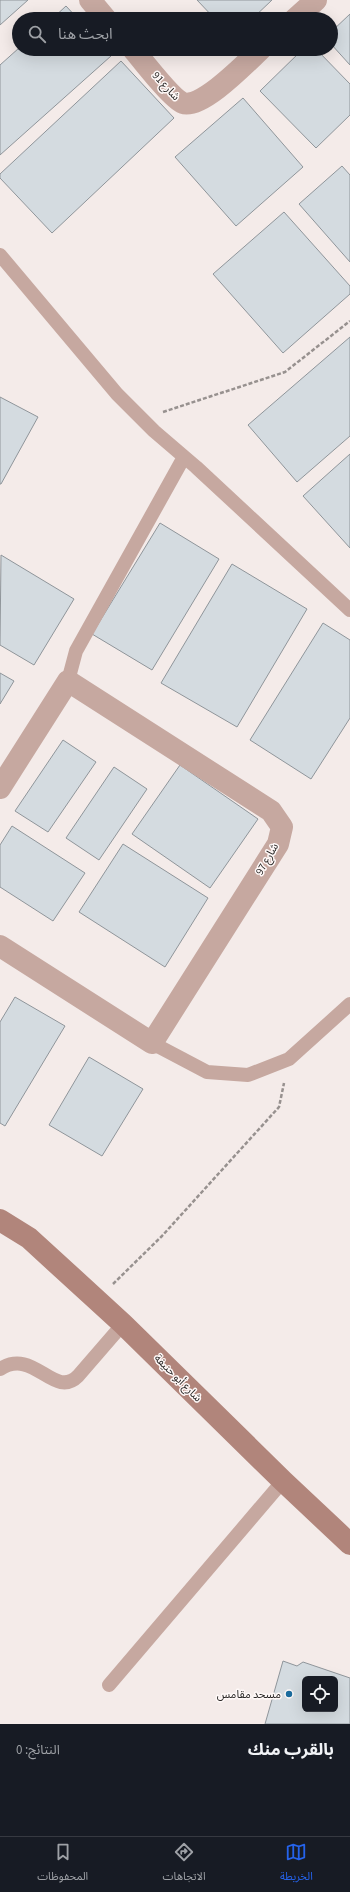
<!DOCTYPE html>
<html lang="ar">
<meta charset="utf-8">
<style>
:root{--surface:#171b24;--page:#242831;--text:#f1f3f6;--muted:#9ea1a6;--line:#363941;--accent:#2563eb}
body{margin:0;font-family:"Source Sans 3","Noto Sans Arabic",sans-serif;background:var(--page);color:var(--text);direction:rtl}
.controls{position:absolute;right:12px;bottom:12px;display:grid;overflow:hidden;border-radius:6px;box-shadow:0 4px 16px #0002}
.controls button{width:36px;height:36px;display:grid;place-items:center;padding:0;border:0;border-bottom:1px solid var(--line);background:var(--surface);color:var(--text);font:20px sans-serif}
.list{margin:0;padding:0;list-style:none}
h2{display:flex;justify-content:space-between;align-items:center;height:52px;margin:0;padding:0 16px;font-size:17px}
h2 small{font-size:13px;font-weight:400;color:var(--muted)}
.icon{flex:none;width:22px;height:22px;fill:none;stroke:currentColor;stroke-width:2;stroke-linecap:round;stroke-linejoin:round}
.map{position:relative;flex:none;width:350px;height:1724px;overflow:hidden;direction:ltr}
.search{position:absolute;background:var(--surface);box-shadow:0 4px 16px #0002;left:12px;right:12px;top:12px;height:44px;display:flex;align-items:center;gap:10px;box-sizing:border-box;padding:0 14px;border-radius:22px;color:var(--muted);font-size:15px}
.sheet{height:112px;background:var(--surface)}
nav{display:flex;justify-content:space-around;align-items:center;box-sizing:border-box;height:56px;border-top:1px solid var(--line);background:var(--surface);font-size:11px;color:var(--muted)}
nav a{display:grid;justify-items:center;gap:2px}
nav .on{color:var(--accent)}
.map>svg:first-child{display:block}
.building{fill:#d4dbe0;stroke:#8f959a;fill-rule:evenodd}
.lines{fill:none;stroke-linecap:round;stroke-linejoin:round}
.path{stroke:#97918f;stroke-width:2.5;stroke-dasharray:4 2;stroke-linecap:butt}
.lane{stroke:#c6a8a0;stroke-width:14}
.street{stroke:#c6a8a0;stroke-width:22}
.secondary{stroke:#b1857b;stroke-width:22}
.poi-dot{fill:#1b6b9d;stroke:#fff9f8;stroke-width:1.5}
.labels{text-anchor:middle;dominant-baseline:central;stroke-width:3;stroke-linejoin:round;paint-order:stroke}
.street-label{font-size:11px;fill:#2a2726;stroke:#fff9f8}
.poi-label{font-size:11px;fill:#2a2726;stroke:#fff9f8;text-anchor:end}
</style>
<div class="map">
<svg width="350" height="1724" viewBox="0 0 350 1724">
<rect width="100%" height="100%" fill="#f4ebe9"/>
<!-- building -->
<path class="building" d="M 0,0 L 28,0 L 0,25 Z
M 197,0 L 272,0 L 252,19 L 215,19 Z
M 66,6 L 78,19 L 52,19 Z
M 350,14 L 350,65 L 331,44 L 331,32 Z
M 19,48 L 105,49 L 111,56 L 0,155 L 0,65 Z
M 303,49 L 316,49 L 350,84 L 350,115 L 316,148 L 260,91 Z
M 121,61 L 174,118 L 52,233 L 0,178 L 0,174 Z
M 243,98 L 303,167 L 236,226 L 175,157 Z
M 342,166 L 350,175 L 350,262 L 299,204 Z
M 284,212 L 350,286 L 350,294 L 283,353 L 213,274 Z
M 350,337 L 350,436 L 297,482 L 248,425 Z
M 0,397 L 38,417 L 1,484 L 0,484 Z
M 350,454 L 350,548 L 303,496 Z
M 160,523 L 219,559 L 152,670 L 92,634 Z
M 1,555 L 74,599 L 34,665 L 0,645 Z
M 232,564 L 307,609 L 237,727 L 161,683 Z
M 323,623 L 350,640 L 350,718 L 311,779 L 250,740 Z
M 0,673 L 14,681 L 0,704 Z
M 63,740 L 96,762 L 48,832 L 15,811 Z
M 180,765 L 258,819 L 210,888 L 132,834 Z
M 114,767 L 147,789 L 99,860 L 66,838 Z
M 12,826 L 85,873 L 53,921 L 0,887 L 0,845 Z
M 123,844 L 208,898 L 165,967 L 79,912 Z
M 15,997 L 65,1026 L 5,1126 L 0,1123 L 0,1022 Z
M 89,1057 L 143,1089 L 102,1156 L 49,1125 Z
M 283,1661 L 297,1666 L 303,1662 L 350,1678 L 350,1724 L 265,1724 ZM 305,1679 L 335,1679 L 335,1709 L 305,1709 Z"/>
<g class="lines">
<!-- path -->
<path class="path" d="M 163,412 L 285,372 L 350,321
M 113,1284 L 162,1236 L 279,1107 L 284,1083"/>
<!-- lane -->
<path class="lane" d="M 0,255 L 117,394 L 154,431 L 196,467 L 350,610
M 68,681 L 76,651 L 184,457
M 152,1043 L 207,1072 L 248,1075 L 289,1059 L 350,1004
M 0,1369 C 34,1347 54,1400 78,1376 L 123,1324
M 109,1685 L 283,1481"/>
<!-- street -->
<path class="street" d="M 90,0 L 106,19
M 295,19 L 316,0
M 133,49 C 142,60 172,99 183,103 C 201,110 247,62 261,49
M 0,788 L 68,681 L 271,811 L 282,827 L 278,844 L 152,1043 L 0,946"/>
<!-- secondary -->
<path class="secondary" d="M 0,1220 L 29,1238 L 123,1324 L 283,1481 L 350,1544"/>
</g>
<!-- markers -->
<circle class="poi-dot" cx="289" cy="1694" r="4"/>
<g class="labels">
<!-- street labels -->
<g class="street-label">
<text transform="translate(166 86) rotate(47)">شارع 91</text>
<text transform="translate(267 859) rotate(-60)">شارع 97</text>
<text transform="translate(178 1378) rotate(45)">شارع أبو حنيفة</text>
</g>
<!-- poi labels -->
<g class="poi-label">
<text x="281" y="1694">مسحد مقامس</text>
</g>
</g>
</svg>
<div class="controls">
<button><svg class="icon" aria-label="locate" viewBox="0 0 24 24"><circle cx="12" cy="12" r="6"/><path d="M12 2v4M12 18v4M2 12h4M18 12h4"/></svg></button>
</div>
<div class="search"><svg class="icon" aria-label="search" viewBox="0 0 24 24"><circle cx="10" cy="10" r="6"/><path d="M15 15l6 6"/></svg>ابحث هنا</div>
</div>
<section class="sheet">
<h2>بالقرب منك<small>النتائج: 0</small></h2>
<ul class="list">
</ul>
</section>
<nav>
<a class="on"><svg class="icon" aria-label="map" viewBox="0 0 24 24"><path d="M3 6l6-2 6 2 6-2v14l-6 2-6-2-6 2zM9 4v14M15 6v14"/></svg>الخريطة</a>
<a><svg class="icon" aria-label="directions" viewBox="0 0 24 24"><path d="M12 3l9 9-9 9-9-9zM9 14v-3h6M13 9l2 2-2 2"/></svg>الاتجاهات</a>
<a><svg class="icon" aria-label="saved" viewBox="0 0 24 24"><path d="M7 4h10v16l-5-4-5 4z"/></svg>المحفوظات</a>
</nav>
